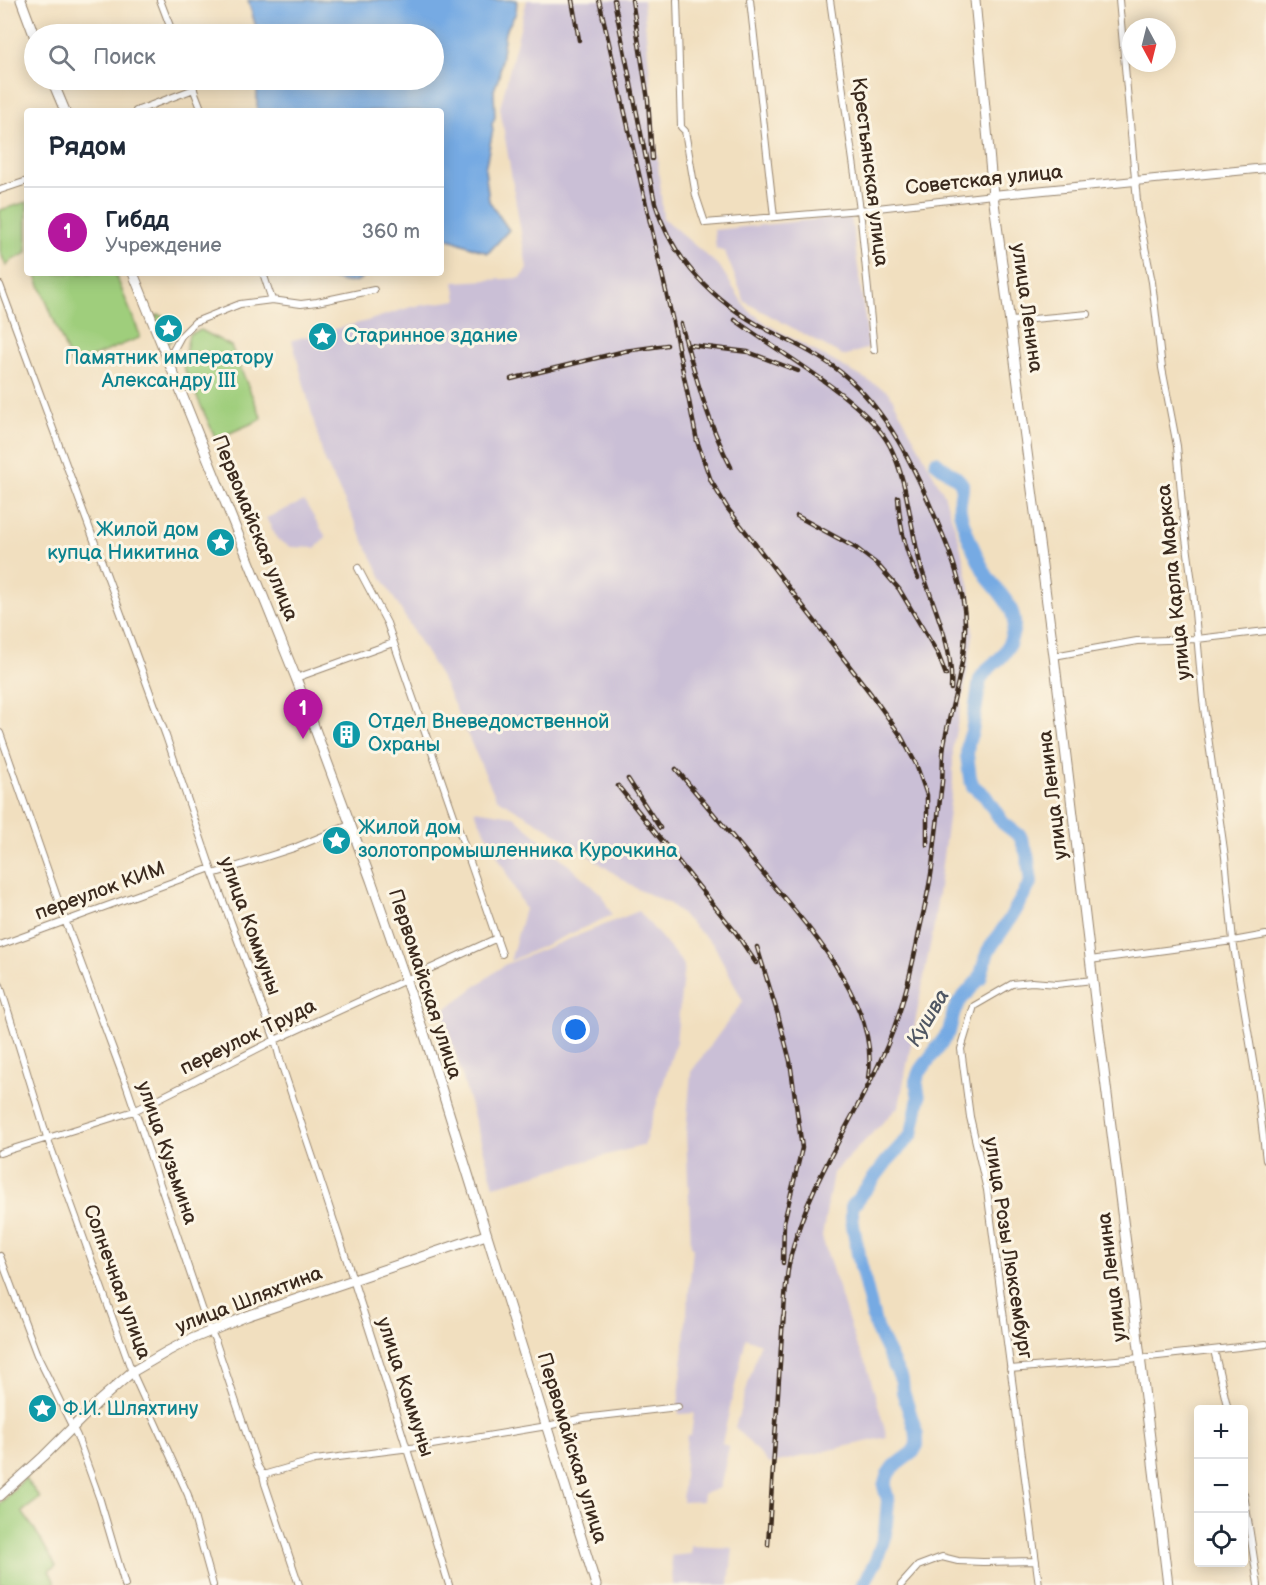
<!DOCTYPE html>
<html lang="ru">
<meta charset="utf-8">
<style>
:root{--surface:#fff;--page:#f2f2f3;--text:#1f2937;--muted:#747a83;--line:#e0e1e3;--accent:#b5179e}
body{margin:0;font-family:"Balsamiq Sans",sans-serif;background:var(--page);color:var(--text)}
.controls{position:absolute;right:18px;bottom:18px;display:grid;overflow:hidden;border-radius:6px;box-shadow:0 3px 15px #0003}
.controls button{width:54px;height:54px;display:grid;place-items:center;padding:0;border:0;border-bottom:2px solid var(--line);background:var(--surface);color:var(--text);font:30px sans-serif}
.compass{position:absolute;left:1122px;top:18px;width:54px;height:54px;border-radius:50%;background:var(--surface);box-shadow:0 3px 15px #0003;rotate:173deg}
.you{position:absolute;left:576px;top:1030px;width:21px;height:21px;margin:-15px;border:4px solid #fff;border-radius:50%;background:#1a73e8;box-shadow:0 0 0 9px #1a73e833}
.badge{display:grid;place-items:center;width:39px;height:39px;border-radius:50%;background:var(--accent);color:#fff;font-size:20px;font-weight:700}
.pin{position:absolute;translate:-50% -50px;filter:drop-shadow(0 2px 3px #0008)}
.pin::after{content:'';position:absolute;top:32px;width:21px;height:18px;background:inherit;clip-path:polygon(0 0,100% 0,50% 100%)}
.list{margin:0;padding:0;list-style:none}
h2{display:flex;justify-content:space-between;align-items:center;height:78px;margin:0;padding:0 24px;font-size:26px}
h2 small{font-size:20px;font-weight:400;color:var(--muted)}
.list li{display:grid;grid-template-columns:39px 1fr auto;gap:18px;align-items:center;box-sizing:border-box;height:90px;padding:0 24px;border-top:2px solid var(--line)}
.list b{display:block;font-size:22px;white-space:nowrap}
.list p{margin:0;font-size:20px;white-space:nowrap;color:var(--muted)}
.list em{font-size:20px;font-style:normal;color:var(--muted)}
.icon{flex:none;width:33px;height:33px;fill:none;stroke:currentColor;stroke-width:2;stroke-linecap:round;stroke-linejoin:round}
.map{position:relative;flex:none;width:1266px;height:1585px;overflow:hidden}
.search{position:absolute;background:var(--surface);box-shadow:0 3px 15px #0003;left:24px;top:24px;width:420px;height:66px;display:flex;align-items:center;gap:15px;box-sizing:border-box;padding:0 21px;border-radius:33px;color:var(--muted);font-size:22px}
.panel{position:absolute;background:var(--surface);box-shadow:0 3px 15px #0003;left:24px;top:108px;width:420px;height:168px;border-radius:6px}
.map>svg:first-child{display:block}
.industrial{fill:#cabfd6}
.green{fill:#9fce7c;stroke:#6d7c4d;stroke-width:1.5}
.water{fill:#76aae3;stroke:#586a80;stroke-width:1.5}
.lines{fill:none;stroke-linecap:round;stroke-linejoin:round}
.river{stroke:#76aae3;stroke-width:14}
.minor-casing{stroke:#96846e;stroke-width:8}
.tertiary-casing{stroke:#96846e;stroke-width:10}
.secondary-casing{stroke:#96846e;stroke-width:11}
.minor{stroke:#fff;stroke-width:6}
.tertiary{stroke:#fff;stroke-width:8}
.secondary{stroke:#fff;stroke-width:9}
.rail-casing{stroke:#3b2a1e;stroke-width:4.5}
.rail{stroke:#fcf5e5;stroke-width:2;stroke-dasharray:7;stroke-linecap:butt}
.labels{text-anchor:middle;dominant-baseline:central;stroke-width:6;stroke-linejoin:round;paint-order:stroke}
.street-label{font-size:20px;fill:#3b2a1e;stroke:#fcf5e5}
.culture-label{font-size:20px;fill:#0d838f;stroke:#fcf5e5;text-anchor:start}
.water-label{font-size:21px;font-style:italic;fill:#505763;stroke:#fcf5e5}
</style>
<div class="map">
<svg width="1266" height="1585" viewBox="0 0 1266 1585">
<rect width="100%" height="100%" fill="#fcf5e5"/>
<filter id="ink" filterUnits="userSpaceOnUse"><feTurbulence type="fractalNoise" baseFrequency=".0167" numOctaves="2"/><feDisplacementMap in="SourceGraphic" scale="12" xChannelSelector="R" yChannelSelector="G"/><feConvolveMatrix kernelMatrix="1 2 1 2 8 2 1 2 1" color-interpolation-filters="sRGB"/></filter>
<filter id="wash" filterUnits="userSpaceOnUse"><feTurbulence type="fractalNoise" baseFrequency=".008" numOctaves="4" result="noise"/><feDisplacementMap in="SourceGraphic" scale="24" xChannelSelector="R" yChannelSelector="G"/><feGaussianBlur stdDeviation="1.35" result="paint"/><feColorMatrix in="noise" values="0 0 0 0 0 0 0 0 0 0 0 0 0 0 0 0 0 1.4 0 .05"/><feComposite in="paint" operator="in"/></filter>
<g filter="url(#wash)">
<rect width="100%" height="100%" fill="#f1dfbf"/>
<!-- industrial -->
<path class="industrial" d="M 527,0 L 643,0 L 663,218 L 720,267 L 746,308 L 768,325 L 889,392 L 944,494 L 959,540 L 970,588 L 973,636 L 964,692 L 953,745 L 953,781 L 934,925 L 899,1106 L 833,1173 L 822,1237 L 856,1344 L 867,1366 L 887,1437 L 769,1464 L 735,1427 L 760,1344 L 746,1338 L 722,1443 L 729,1447 L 720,1488 L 703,1494 L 702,1501 L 682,1502 L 687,1435 L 691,1435 L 694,1413 L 679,1414 L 678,1407 L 693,1248 L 691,1246 L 686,1133 L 691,1072 L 743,1001 L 714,945 L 670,904 L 637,889 L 551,830 L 496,798 L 445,685 L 381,576 L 324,459 L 292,340 L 367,321 L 411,307 L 457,300 L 454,282 L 521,278 L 527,268 L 500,108 Z
M 851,216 L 869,348 L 844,356 L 745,302 L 725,252 L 716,249 L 714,230 Z
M 304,501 L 326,537 L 316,548 L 291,547 L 278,540 L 266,518 Z
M 474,810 L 514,816 L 601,894 L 612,915 L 510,961 L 525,909 Z
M 639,911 L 684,965 L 676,1042 L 644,1145 L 494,1186 L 443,1011 L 504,965 Z
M 691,1546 L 733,1548 L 729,1585 L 673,1585 L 671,1556 L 691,1554 Z"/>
<!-- green -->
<path class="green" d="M 27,202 L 27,253 L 12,260 L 6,266 L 0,251 L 0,210 Z
M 35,273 L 115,273 L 140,335 L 139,338 L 72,365 Z
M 159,315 L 173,320 L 176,328 L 170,342 L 166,343 L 155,316 Z
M 201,330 L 231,346 L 262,419 L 216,439 L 183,366 L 189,334 Z
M 25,1478 L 40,1498 L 22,1512 L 35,1530 L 56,1566 L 49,1570 L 56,1585 L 0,1585 L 0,1504 Z"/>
<!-- water -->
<path class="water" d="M 248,0 L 517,0 L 516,13 L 505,32 L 499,77 L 494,90 L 495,117 L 492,124 L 493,130 L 485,169 L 489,201 L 509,230 L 488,253 L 441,236 L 441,111 L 257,111 L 257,84 L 259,80 L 434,80 L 434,34 L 258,34 Z
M 315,273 L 366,273 C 354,292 332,277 315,273 Z"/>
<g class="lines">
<!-- river -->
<path class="river" d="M 863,1585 L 876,1561 L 885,1534 L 888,1500 L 884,1486 L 888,1474 L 893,1467 L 913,1452 L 917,1445 L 917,1435 L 903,1392 L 902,1381 L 876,1328 L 858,1254 L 852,1219 L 852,1207 L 887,1161 L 912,1134 L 919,1098 L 916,1081 L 919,1073 L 949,1032 L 954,1011 L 959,1002 L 980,978 L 988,951 L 1008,922 L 1031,882 L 1027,854 L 1020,836 L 1003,823 L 985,796 L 973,786 L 970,778 L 967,755 L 968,743 L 972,731 L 980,680 C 985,670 991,666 998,660 C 1006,654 1011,640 1013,631 C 1019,611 1000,594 989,579 C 981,568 962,525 960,511 C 958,503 963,493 962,484 C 956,474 945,471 936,462"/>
</g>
</g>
<g filter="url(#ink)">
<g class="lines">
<defs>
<path id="minor" d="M 160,0 L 173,34
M 677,0 L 681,127 L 685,131 L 696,196 L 705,223 L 860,210 L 993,195
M 750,0 L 774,217
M 830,0 L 860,210 L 874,350
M 1119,0 L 1138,212 L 1152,282 L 1162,368 L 1177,446 L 1183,516 L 1193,590 L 1203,701 L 1225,857 L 1233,941 L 1256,1079 L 1266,1160
M 190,80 L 202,111
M 136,111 L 194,89
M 0,190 L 27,181
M 263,273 L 272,300
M 0,285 L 166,736 L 213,874 L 275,1040 L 281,1063 C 340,1236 396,1410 449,1585
M 1011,321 L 1088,314
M 168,360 L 181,336 L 195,322 L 240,304 L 272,300 L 301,304 L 317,302 L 374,290
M 358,568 L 387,623 L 502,954
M 1054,656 L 1137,641 L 1197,639 L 1266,631
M 296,678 L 393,643
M 0,733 L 65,920 L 127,1087 L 207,1323 L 215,1340 L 257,1465 L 263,1475 L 265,1484 L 299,1585
M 213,874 L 294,848 L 352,824
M 0,945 L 211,868
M 1090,960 L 1233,941 L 1266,935
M 0,985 L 47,1137 L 132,1372 L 188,1495 L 213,1585
M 0,1153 L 134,1111 L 275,1040 L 497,938
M 0,1256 L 37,1355 L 77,1436 L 100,1500 L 125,1585
M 1214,1350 L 1228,1410
M 1010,1369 L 1140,1358 L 1266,1344
M 263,1475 L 315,1460 L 426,1446 L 547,1426 L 583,1418 L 678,1407
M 1244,1494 L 1258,1585
M 901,1585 L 918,1566 L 942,1557 L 958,1561 L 983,1562 L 1036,1561
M 1039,1585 L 987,1190 L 970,1117 L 961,1049 L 974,1006 L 1012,984 L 1032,982 L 1057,984 L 1093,980"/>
<path id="tertiary" d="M 993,195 L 1266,168"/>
<path id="secondary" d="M 21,0 L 34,35
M 975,0 L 993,195 L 1054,656 L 1097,1016 L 1130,1275 L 1168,1585
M 52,80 L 65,111
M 133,273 L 296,678 L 371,880 L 425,1036 L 596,1585
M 0,1496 L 44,1456 L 99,1401 L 132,1372 L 168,1351 L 187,1341 L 247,1316 L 486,1235"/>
</defs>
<!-- minor casing -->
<use href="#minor" class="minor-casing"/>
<!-- tertiary casing -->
<use href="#tertiary" class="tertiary-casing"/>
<!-- secondary casing -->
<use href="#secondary" class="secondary-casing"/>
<!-- minor -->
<use href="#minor" class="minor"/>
<!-- tertiary -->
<use href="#tertiary" class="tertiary"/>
<!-- secondary -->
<use href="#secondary" class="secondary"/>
<defs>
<path id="rail" d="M 572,0 L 579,40
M 599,0 L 673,322 L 697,441 L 711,481 L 728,509 L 871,694 L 901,736 L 916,764 L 927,795 L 927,845
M 614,0 L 655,203 C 672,260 714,302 766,329 C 792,343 820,355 843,374 C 888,411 914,467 936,519 C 950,551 965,589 965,624 C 966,665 951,704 944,744 C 942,757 943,770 942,782 C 939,808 936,834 933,859 C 931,882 925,905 920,928 C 912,968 903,1008 887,1046 C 857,1116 809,1180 791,1255 C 785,1278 785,1302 783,1326
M 632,0 L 648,100 L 652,159
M 735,320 C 778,352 866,400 890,446 C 909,484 910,530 922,570 C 934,609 954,647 951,689
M 681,324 C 695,374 707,421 731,467
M 690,345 L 748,352 L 798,371
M 511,379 L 625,351 L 667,345
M 898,497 C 900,527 905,551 918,578
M 797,516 L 856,548 L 878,565 L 899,589 L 938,654 L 946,675
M 676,769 C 704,802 731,835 759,868 C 803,921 882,1004 868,1078
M 628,779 L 660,828
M 618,786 L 736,933 L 756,963
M 757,947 L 778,1015 L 790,1061 L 802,1148 L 784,1222 L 783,1263
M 768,1545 L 783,1317"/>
</defs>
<!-- rail casing -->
<use href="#rail" class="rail-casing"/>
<!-- rail -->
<use href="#rail" class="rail"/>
</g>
</g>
<!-- icons -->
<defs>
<symbol id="sight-disc" viewBox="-11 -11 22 22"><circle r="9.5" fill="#0f9aa8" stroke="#fcf5e5"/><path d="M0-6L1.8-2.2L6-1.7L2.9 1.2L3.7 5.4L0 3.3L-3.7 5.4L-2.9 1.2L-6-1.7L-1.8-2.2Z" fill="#fff"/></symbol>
<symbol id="building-disc" viewBox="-11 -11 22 22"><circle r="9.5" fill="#0f9aa8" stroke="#fcf5e5"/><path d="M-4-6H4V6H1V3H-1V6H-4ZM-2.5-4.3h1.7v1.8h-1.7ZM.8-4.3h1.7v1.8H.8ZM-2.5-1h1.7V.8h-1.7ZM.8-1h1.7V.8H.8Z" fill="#fff"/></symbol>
</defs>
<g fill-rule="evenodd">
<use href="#sight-disc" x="152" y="312" width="33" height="33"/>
<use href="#sight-disc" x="306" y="320" width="33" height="33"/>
<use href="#sight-disc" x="204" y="526" width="33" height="33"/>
<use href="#building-disc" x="330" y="718" width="33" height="33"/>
<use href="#sight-disc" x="320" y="824" width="33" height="33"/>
<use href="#sight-disc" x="26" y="1392" width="33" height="33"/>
</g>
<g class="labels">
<!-- street labels -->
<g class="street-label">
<text transform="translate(870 172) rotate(83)">Крестьянская улица</text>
<text transform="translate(984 180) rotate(-6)">Советская улица</text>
<text transform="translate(1027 308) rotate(82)">улица Ленина</text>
<text transform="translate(255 528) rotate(68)">Первомайская улица</text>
<text transform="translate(1174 582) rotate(-96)">улица Карла Маркса</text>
<text transform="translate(1053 795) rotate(-97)">улица Ленина</text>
<text transform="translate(100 891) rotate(-20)">переулок КИМ</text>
<text transform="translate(250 926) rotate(70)">улица Коммуны</text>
<text transform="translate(425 984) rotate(72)">Первомайская улица</text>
<text transform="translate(248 1037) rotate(-26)">переулок Труда</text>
<text transform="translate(167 1153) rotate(71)">улица Кузьмина</text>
<text transform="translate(1008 1248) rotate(81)">улица Розы Люксембург</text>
<text transform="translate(1112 1277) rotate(-97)">улица Ленина</text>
<text transform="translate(117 1282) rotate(70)">Солнечная улица</text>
<text transform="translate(249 1300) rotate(-21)">улица Шляхтина</text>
<text transform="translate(405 1387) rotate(72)">улица Коммуны</text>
<text transform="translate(572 1448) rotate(73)">Первомайская улица</text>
</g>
<!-- culture labels -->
<g class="culture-label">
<text x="344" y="336">Старинное здание</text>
<text x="169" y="358" text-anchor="middle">Памятник императору<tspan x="169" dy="23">Александру III</tspan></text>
<text x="199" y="530" text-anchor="end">Жилой дом<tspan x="199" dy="23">купца Никитина</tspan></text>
<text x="368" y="722">Отдел Вневедомственной<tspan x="368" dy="23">Охраны</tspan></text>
<text x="358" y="828">Жилой дом<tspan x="358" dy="23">золотопромышленника Курочкина</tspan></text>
<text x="63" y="1409">Ф.И. Шляхтину</text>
</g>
<!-- water labels -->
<g class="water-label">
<text transform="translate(928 1018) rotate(-59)">Кушва</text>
</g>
</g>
</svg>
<div class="controls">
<button>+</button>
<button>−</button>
<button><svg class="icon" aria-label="locate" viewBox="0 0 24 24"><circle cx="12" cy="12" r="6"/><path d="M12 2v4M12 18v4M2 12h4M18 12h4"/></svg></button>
</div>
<svg class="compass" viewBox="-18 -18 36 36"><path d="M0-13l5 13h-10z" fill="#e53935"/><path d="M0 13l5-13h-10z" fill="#747a83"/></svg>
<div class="you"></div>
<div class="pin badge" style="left:303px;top:739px">1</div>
<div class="search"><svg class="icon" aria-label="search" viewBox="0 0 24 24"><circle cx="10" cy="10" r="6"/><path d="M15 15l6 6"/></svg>Поиск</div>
<section class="panel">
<h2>Рядом<small></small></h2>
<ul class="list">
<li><span class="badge">1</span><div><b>Гибдд</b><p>Учреждение</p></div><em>360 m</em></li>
</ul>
</section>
</div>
